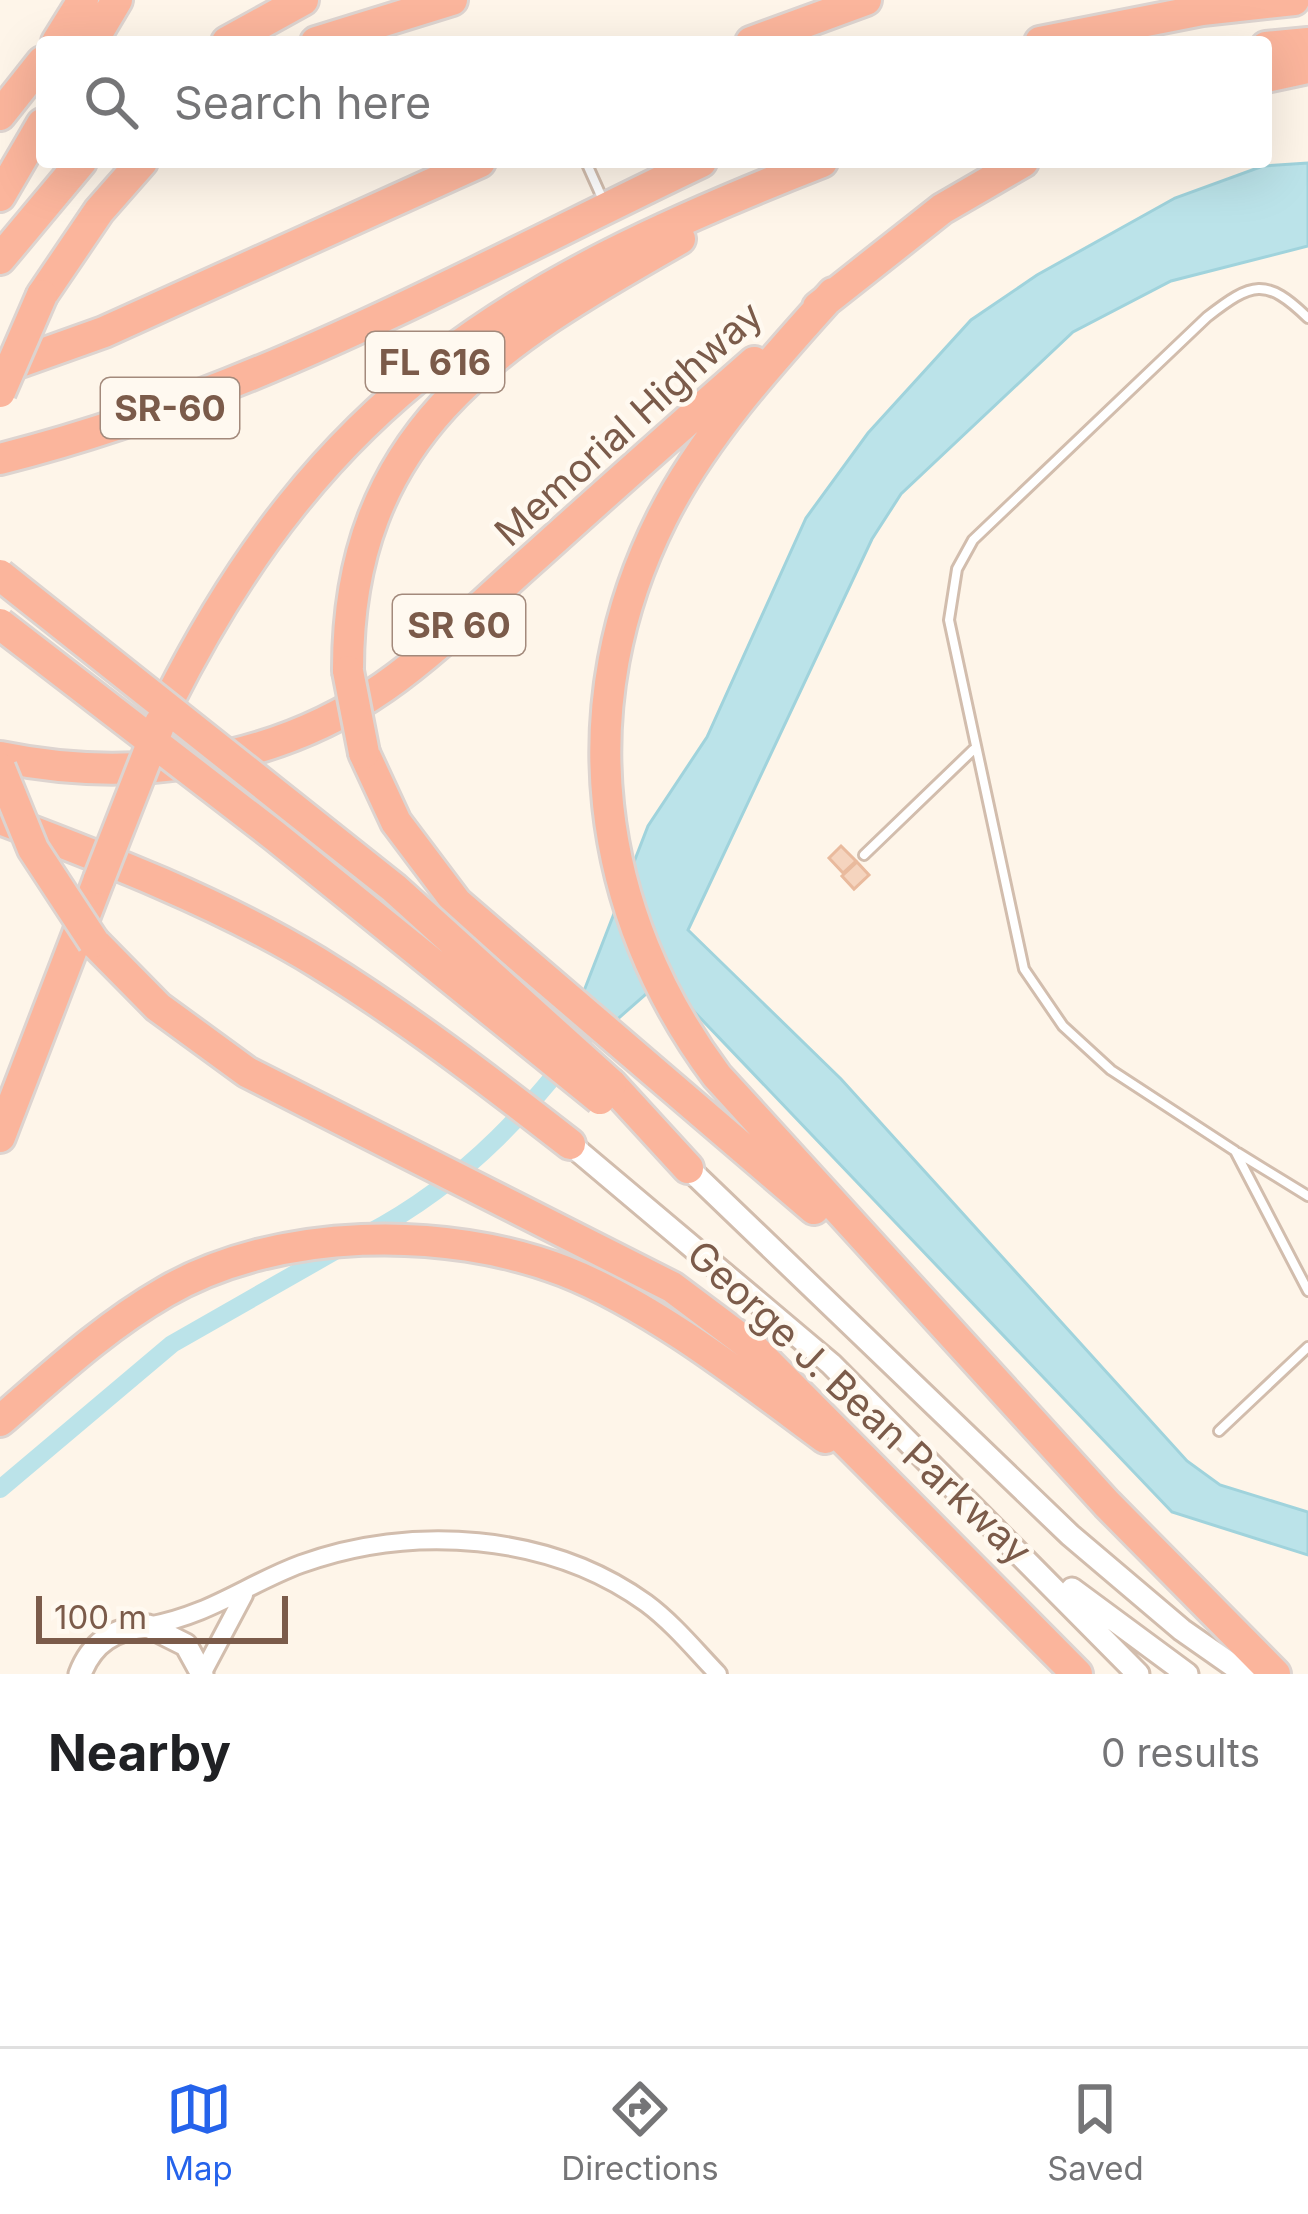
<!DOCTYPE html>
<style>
:root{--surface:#fff;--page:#f2f2f2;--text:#202124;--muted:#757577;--line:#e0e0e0;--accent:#2563eb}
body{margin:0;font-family:Inter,sans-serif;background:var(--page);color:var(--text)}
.scale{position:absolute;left:36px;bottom:30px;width:252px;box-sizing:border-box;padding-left:12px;border:6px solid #7b5b4a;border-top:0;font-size:33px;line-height:42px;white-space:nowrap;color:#7b5b4a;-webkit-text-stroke:9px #fff9f0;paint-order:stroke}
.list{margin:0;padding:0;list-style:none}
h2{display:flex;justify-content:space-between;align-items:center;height:156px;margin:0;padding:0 48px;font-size:51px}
h2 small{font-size:39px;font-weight:400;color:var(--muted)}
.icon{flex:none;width:66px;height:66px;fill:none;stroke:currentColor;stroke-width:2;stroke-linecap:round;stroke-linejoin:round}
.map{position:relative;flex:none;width:1308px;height:1674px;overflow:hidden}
.search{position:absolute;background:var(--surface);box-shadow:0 12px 48px #0002;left:36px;right:36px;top:36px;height:132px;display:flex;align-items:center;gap:30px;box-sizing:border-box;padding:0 42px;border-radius:12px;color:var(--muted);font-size:45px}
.sheet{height:372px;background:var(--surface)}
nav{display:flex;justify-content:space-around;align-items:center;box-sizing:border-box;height:168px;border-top:3px solid var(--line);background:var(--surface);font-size:33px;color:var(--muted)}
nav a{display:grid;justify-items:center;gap:6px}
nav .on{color:var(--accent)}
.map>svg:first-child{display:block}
.water{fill:#bbe3e9;stroke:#a0d3dc;stroke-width:3}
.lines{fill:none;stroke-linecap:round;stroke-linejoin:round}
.canal{stroke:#bbe3e9;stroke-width:18}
.building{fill:#f5d4be;stroke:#e9ba9d;stroke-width:3}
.service-casing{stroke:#d2bdad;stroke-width:14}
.minor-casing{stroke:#d2bdad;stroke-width:22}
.tertiary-casing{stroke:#d2bdad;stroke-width:27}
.motorway-casing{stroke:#ddd4d0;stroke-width:36}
.service{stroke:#fff;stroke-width:8}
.minor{stroke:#fff;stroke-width:16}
.tertiary{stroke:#fff;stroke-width:21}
.motorway{stroke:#fbb59c;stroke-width:30}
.motorway-bridge-casing{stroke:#ddd4d0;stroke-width:36;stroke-linecap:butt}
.motorway-bridge{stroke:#fbb59c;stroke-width:30}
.labels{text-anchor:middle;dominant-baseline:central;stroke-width:9;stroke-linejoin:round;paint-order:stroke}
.shield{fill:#fff9f0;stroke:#a38a7c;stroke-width:3}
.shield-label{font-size:36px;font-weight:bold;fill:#7b5b4a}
.street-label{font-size:39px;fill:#7b5b4a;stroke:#fff9f0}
</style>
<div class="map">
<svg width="1308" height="1674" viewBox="0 0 1308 1674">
<rect width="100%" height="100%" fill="#fef5e9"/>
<!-- water -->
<path class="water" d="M 1308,163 L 1308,246 L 1171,281 L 1073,332 L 901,494 L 872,539 L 688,930 L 841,1079 L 1187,1461 L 1220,1485 L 1308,1512 L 1308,1555 L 1172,1512 L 663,979 L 604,1031 L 582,996 L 648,826 L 707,737 L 806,518 L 868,433 L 971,320 L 1037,275 L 1175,198 L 1263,166 Z"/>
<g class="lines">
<!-- canal -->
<path class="canal" d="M 367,1234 C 468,1181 535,1105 602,1014
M 0,1489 L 172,1344 L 342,1247"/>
</g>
<!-- building -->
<path class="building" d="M 841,846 L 856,861 L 843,873 L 829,858 Z
M 857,862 L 869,875 L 854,889 L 842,876 Z"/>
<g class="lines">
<defs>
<path id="service" d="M 586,162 L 603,200
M 1308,318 C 1266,277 1252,282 1207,317 L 973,540 L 957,569 L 949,620 L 1024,969 L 1063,1026 L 1111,1070 L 1235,1151 L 1308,1291
M 864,855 L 973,750
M 1238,1153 L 1308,1196
M 1219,1431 L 1308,1347"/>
<path id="minor" d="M 148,1626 C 210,1615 247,1584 301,1564 C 411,1524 549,1533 646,1603 C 673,1623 695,1650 718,1674
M 202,1674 L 244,1595"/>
<path id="tertiary" d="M 570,1144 L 831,1364 L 1138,1674
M 688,1168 L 1070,1535 L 1182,1630 L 1245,1674
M 1072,1589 L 1187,1674
M 80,1674 C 92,1642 115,1628 148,1626 L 186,1645 L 202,1674"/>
<path id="motorway" d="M 57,42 L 83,0
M 92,42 L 117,0
M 227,42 L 303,0
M 316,42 L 452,0
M 751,42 L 866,0
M 1040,42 L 1202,10 L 1294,0
M 1266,47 L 1308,43
M 1266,77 L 1308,68
M 0,115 L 42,62
M 0,196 L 42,124
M 0,259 L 81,162
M 833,293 C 771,362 704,435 662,518 C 568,704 594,912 717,1076 L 1107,1504 L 1275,1674
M 42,295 L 99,211 L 142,162
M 818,307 L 942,209 L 1023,162
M 0,369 L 104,332 L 480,162
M 0,459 C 249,397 471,272 701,162
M 348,671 C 347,434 493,345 680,239
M 168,702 C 322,395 512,283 822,162
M 364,753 L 396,822 L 457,903 L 814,1209
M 0,757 C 131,784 272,765 384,687 C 438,649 486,600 536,556 C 608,491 681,426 754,362
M 0,819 C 106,859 220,903 317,962 C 406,1017 488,1080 570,1144
M 94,942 L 158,1007 L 247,1072 L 672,1287 L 752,1347 L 1077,1674
M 611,1084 L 688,1168
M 0,1137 L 99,879
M 0,1421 C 53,1375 104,1327 165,1292 C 277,1227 445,1225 564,1271 C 653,1306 748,1381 825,1438"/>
</defs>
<!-- service casing -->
<use href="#service" class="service-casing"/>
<!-- minor casing -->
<use href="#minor" class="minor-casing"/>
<!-- tertiary casing -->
<use href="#tertiary" class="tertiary-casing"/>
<!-- motorway casing -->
<use href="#motorway" class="motorway-casing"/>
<!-- service -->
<use href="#service" class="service"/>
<!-- minor -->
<use href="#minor" class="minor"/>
<!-- tertiary -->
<use href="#tertiary" class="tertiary"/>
<!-- motorway -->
<use href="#motorway" class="motorway"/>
<defs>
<path id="motorway-bridge" d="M 0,392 L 42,295
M 0,575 L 394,888 L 611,1084
M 0,624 L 275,836 L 600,1099
M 348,671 L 364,753
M 0,768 L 33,849 L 94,942
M 99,879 L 160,723"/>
</defs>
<!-- motorway-bridge casing -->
<use href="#motorway-bridge" class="motorway-bridge-casing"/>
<!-- motorway-bridge -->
<use href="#motorway-bridge" class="motorway-bridge"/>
</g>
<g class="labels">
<!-- shield labels -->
<g class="shield">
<rect x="366" y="332" width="138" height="60" rx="9"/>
<rect x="101" y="378" width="138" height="60" rx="9"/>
<rect x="393" y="595" width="132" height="60" rx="9"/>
</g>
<g class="shield-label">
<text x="435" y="362">FL 616</text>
<text x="170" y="408">SR-60</text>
<text x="459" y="625">SR 60</text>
</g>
<!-- street labels -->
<g class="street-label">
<text transform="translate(628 423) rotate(-42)">Memorial Highway</text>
<text transform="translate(860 1402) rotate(43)">George J. Bean Parkway</text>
</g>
</g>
</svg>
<div class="scale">100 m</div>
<div class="search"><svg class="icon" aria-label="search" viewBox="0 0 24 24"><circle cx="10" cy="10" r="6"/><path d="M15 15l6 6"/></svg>Search here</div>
</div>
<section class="sheet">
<h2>Nearby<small>0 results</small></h2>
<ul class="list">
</ul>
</section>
<nav>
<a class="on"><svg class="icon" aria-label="map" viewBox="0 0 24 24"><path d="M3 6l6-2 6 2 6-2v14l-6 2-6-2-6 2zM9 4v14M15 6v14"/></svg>Map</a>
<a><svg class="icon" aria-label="directions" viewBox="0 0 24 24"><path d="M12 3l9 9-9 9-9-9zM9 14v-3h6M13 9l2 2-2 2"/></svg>Directions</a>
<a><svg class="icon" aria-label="saved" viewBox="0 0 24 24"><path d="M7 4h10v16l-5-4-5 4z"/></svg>Saved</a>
</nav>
